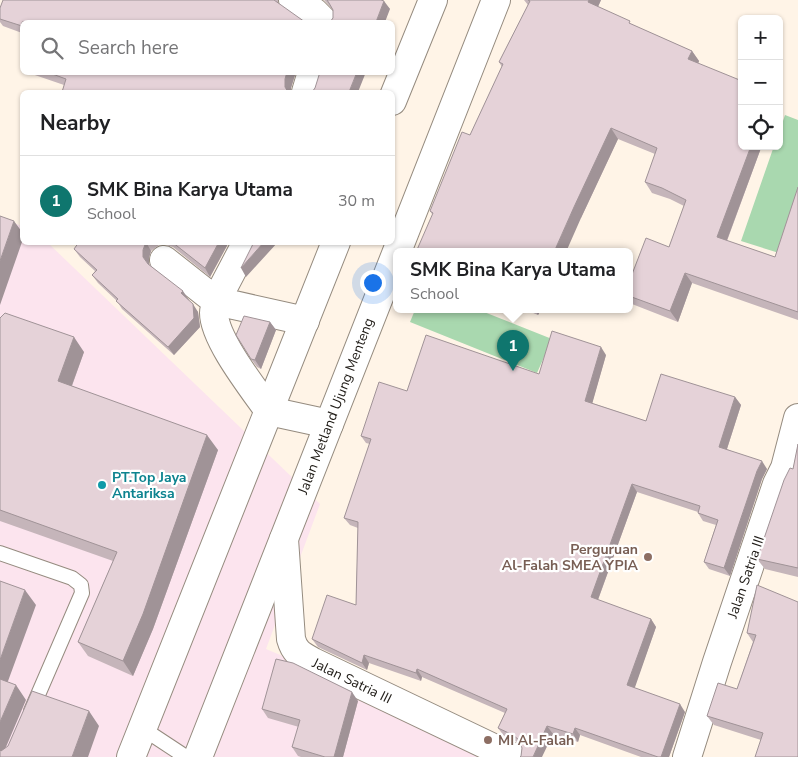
<!DOCTYPE html>
<meta charset="utf-8">
<style>
:root{--surface:#fff;--page:#f2f2f2;--text:#202124;--muted:#757577;--line:#e0e0e0;--accent:#0f766e}
body{margin:0;font-family:"Nunito Sans",sans-serif;background:var(--page);color:var(--text)}
.controls{position:absolute;right:15px;top:15px;display:grid;overflow:hidden;border-radius:8px;box-shadow:0 1px 4px #0004}
.controls button{width:45px;height:45px;display:grid;place-items:center;padding:0;border:0;border-bottom:1px solid var(--line);background:var(--surface);color:var(--text);font:25px sans-serif}
.you{position:absolute;left:372px;top:282px;width:18px;height:18px;margin:-12px;border:4px solid #fff;border-radius:50%;background:#1a73e8;box-shadow:0 0 0 8px #1a73e833}
.badge{display:grid;place-items:center;width:32px;height:32px;border-radius:50%;background:var(--accent);color:#fff;font-size:16px;font-weight:700}
.pin{position:absolute;translate:-50% -41px;filter:drop-shadow(0 1px 2px #0008)}
.pin::after{content:'';position:absolute;top:26px;width:18px;height:15px;background:inherit;clip-path:polygon(0 0,100% 0,50% 100%)}
.popup{position:absolute;left:393px;top:248px;width:240px;height:65px;box-sizing:border-box;display:grid;place-content:center;border-radius:8px;background:var(--surface);filter:drop-shadow(0 1px 4px #0005);font-size:16px;white-space:nowrap;color:var(--muted)}
.popup b{font-size:19px;color:var(--text)}
.popup::after{content:'';position:absolute;left:50%;top:100%;margin-left:-10px;border:10px solid transparent;border-top-color:var(--surface)}
.list{margin:0;padding:0;list-style:none}
h2{display:flex;justify-content:space-between;align-items:center;height:65px;margin:0;padding:0 20px;font-size:21px}
h2 small{font-size:16px;font-weight:400;color:var(--muted)}
.list li{display:grid;grid-template-columns:32px 1fr auto;gap:15px;align-items:center;box-sizing:border-box;height:90px;padding:0 20px;border-top:1px solid var(--line)}
.list b{display:block;font-size:19px;white-space:nowrap}
.list p{margin:0;font-size:16px;white-space:nowrap;color:var(--muted)}
.list em{font-size:16px;font-style:normal;color:var(--muted)}
.icon{flex:none;width:28px;height:28px;fill:none;stroke:currentColor;stroke-width:2;stroke-linecap:round;stroke-linejoin:round}
.map{position:relative;flex:none;width:798px;height:757px;overflow:hidden}
.search{position:absolute;background:var(--surface);box-shadow:0 1px 4px #0004;left:20px;top:20px;width:375px;height:55px;display:flex;align-items:center;gap:12px;box-sizing:border-box;padding:0 18px;border-radius:8px;color:var(--muted);font-size:19px}
.panel{position:absolute;background:var(--surface);box-shadow:0 1px 4px #0004;left:20px;top:90px;width:375px;height:155px;border-radius:8px}
.map>svg:first-child{display:block}
.industrial{fill:#fce4ee}
.green{fill:#a9d8af}
.lines{fill:none;stroke-linecap:round;stroke-linejoin:round}
.service-casing{stroke:#958b7f;stroke-width:16}
.minor-casing{stroke:#958b7f;stroke-width:30}
.tertiary-casing{stroke:#958b7f;stroke-width:30}
.service{stroke:#fff;stroke-width:14}
.minor{stroke:#fff;stroke-width:28}
.tertiary{stroke:#fff;stroke-width:28}
.wall{fill:#c5b5ba}
.shaded-wall{fill:#a09397}
.building{fill:#e5d2d8;stroke:#a09397}
.culture-dot{fill:#0f9aa8;stroke:#fff;stroke-width:2}
.education-dot{fill:#8d6e63;stroke:#fff;stroke-width:2}
.labels{text-anchor:middle;dominant-baseline:central;stroke-width:4.5;stroke-linejoin:round;paint-order:stroke}
.street-label{font-size:14px;fill:#1e1a15;stroke:#fff}
.culture-label{font-size:14px;font-weight:bold;fill:#0d838f;stroke:#fff;text-anchor:start}
.education-label{font-size:14px;font-weight:bold;fill:#785e54;stroke:#fff;text-anchor:end}
</style>
<div class="map">
<svg width="798" height="757" viewBox="0 0 798 757">
<rect width="100%" height="100%" fill="#fff4e7"/>
<!-- industrial -->
<path class="industrial" d="M 0,218 L 22,226 L 22,242 L 48,243 L 320,504 L 266,649 L 523,757 L 0,757 Z"/>
<!-- green -->
<path class="green" d="M 785,115 L 798,120 L 798,199 L 779,253 L 741,241 L 774,146 L 779,146 L 779,133 Z
M 415,310 L 479,310 L 552,339 L 537,373 L 410,322 Z"/>
<g class="lines">
<defs>
<path id="service" d="M 0,553 L 72,578 L 81,585 L 82,593 L 31,711
M 142,728 L 186,757"/>
<path id="minor" d="M 293,0 L 314,12 L 324,22
M 306,92 L 312,72
M 247,242 L 216,301 L 305,321
M 164,260 L 216,301 C 216,305 214,309 214,313 C 214,339 253,388 269,411 L 329,424
M 284,539 L 291,639 C 295,653 301,655 313,662 L 512,757
M 687,757 L 717,662 L 777,484 L 785,468 L 798,418"/>
<path id="tertiary" d="M 392,101 L 433,0
M 131,757 L 336,242
M 198,757 L 496,0"/>
</defs>
<!-- service casing -->
<use href="#service" class="service-casing"/>
<!-- minor casing -->
<use href="#minor" class="minor-casing"/>
<!-- tertiary casing -->
<use href="#tertiary" class="tertiary-casing"/>
<!-- service -->
<use href="#service" class="service"/>
<!-- minor -->
<use href="#minor" class="minor"/>
<!-- tertiary -->
<use href="#tertiary" class="tertiary"/>
</g>
<!-- wall -->
<path class="wall" d="M 278,0 L 278,3 L 22,22 L 22,33 L 3,26 L 0,22 L 0,8 Z
M 324,0 L 381,0 L 390,9 L 333,18 L 333,10 Z
M 524,0 L 601,0 L 598,7 L 633,25 L 692,51 L 699,61 L 698,63 L 742,146 L 761,148 L 727,241 L 775,257 L 798,187 L 798,320 L 692,283 L 678,322 L 632,304 L 629,301 L 629,282 L 669,247 L 684,206 L 670,199 L 652,193 L 645,182 L 655,154 L 618,139 L 581,218 L 432,214 L 430,211 L 470,135 L 502,67 L 499,62 L 528,5 Z
M 296,72 L 291,88 L 291,92 L 62,92 L 64,85 L 29,73 Z
M 79,242 L 229,242 L 210,277 L 173,247 L 166,245 L 159,245 L 151,251 L 149,258 L 149,264 L 189,300 L 188,300 L 198,312 L 200,327 L 174,355 L 122,309 L 117,301 L 98,283 L 92,275 L 95,271 L 80,257 L 74,249 Z
M 526,310 L 541,310 L 538,315 Z
M 0,318 L 84,352 L 72,386 L 218,450 L 153,629 L 133,676 L 88,656 L 78,642 L 113,561 L 0,521 Z
M 270,322 L 276,330 L 261,369 L 257,367 L 251,359 Z
M 606,355 L 592,403 L 646,421 L 735,397 L 741,405 L 727,449 L 767,469 L 762,479 L 730,576 L 709,569 L 704,562 L 716,525 L 703,521 L 698,513 L 698,512 L 637,492 L 598,600 L 651,619 L 656,627 L 634,688 L 685,712 L 669,757 L 641,757 L 580,735 L 578,742 L 553,734 L 521,756 L 522,748 L 521,745 L 519,743 L 504,736 L 498,728 L 505,713 L 422,677 L 421,681 L 369,663 L 367,670 L 318,647 L 312,639 L 356,605 L 358,528 L 350,525 L 344,518 L 370,444 L 366,443 L 361,436 L 407,391 L 539,374 Z
M 798,444 L 798,577 L 765,569 L 757,559 L 793,469 Z
M 798,602 L 761,740 L 714,725 L 707,716 L 737,689 L 753,642 L 747,633 Z
M 358,701 L 343,757 L 301,757 L 298,756 L 292,747 L 299,727 L 268,718 L 262,709 Z"/>
<!-- shaded-wall -->
<path class="shaded-wall" d="M 589,0 L 601,0 L 595,13 L 588,2 Z
M 384,1 L 390,9 L 385,22 L 376,22 Z
M 692,51 L 699,61 L 696,69 L 688,59 Z
M 287,72 L 296,72 L 291,88 L 291,92 L 288,92 L 285,87 L 285,79 Z
M 357,72 L 366,72 L 358,92 L 349,92 Z
M 611,128 L 618,139 L 581,218 L 566,252 L 554,252 L 574,207 Z
M 751,146 L 760,146 L 761,148 L 724,248 L 717,237 Z
M 14,221 L 22,232 L 22,242 L 0,305 L 0,261 Z
M 146,242 L 151,251 L 149,258 L 149,265 L 143,257 L 143,250 Z
M 219,242 L 229,242 L 210,277 L 205,268 Z
M 264,242 L 278,242 L 246,277 L 241,268 Z
M 685,273 L 692,283 L 678,322 L 670,311 Z
M 183,291 L 189,300 L 187,302 L 181,293 Z
M 193,304 L 198,312 L 200,327 L 174,355 L 168,347 Z
M 535,310 L 541,310 L 538,315 Z
M 270,322 L 276,330 L 261,369 L 255,360 Z
M 74,337 L 84,352 L 68,396 L 58,381 Z
M 601,347 L 606,355 L 591,408 L 585,401 Z
M 735,397 L 741,405 L 725,455 L 719,447 Z
M 207,435 L 218,450 L 153,629 L 133,676 L 123,661 Z
M 762,461 L 767,469 L 762,479 L 730,576 L 724,568 L 757,471 Z
M 632,484 L 637,492 L 596,605 L 591,597 Z
M 25,590 L 36,605 L 4,692 L 0,686 L 0,660 Z
M 651,619 L 656,627 L 633,693 L 627,685 Z
M 364,655 L 369,663 L 367,670 L 362,663 Z
M 417,669 L 422,677 L 421,681 L 416,673 Z
M 16,685 L 26,700 L 3,754 L 0,756 L 0,722 Z
M 352,692 L 358,701 L 343,757 L 334,757 Z
M 680,704 L 685,712 L 669,757 L 661,757 Z
M 89,711 L 99,726 L 88,757 L 72,757 Z
M 547,726 L 553,734 L 542,757 L 533,757 Z
M 575,728 L 580,735 L 578,742 L 573,734 Z"/>
<!-- building -->
<path class="building" d="M 3,0 L 274,0 L 305,22 L 22,22 L 22,26 L 0,19 L 0,8 Z
M 327,0 L 381,0 L 384,1 L 376,22 L 330,22 L 333,18 L 333,10 L 329,3 Z
M 528,0 L 589,0 L 588,2 L 630,21 L 629,23 L 692,51 L 688,59 L 742,81 L 742,146 L 751,146 L 717,237 L 775,257 L 798,187 L 798,312 L 685,273 L 670,311 L 629,296 L 629,282 L 646,238 L 669,247 L 686,200 L 662,188 L 645,182 L 657,148 L 611,128 L 574,207 L 554,252 L 416,252 L 433,213 L 430,211 L 462,132 L 470,135 L 503,64 L 499,62 L 530,1 Z
M 47,72 L 287,72 L 285,79 L 285,87 L 288,92 L 62,92 L 66,79 Z
M 320,72 L 357,72 L 349,92 L 312,92 L 315,88 Z
M 0,216 L 14,221 L 0,261 Z
M 79,242 L 146,242 L 143,250 L 143,257 L 148,264 L 183,291 L 181,293 L 193,304 L 194,318 L 168,347 L 116,301 L 118,299 L 92,275 L 97,270 L 74,249 Z
M 172,242 L 219,242 L 205,268 Z
M 254,242 L 264,242 L 241,268 Z
M 5,313 L 74,337 L 58,381 L 207,435 L 143,614 L 123,661 L 78,642 L 117,552 L 0,510 L 0,318 Z
M 244,316 L 270,322 L 255,360 L 251,359 L 236,335 Z
M 552,331 L 601,347 L 585,401 L 646,421 L 661,374 L 735,397 L 719,447 L 762,461 L 757,471 L 724,568 L 704,562 L 718,520 L 698,513 L 700,506 L 632,484 L 591,597 L 651,619 L 627,685 L 680,704 L 661,757 L 658,757 L 575,728 L 573,734 L 547,726 L 533,757 L 520,757 L 521,756 L 522,748 L 519,740 L 513,735 L 498,728 L 507,709 L 417,669 L 416,673 L 364,655 L 362,663 L 312,639 L 327,595 L 356,605 L 358,522 L 344,518 L 371,439 L 361,436 L 379,382 L 407,391 L 426,335 L 539,374 Z
M 798,444 L 798,568 L 757,559 L 784,480 L 790,468 L 793,469 Z
M 0,581 L 25,590 L 0,660 Z
M 757,585 L 798,602 L 798,757 L 755,757 L 763,733 L 707,716 L 718,683 L 737,689 L 756,635 L 747,633 Z
M 276,659 L 293,663 L 352,692 L 334,757 L 325,757 L 292,747 L 300,720 L 262,709 Z
M 0,679 L 16,685 L 0,722 Z
M 32,691 L 89,711 L 72,757 L 0,757 L 0,750 L 1,751 L 8,746 Z"/>
<!-- markers -->
<circle class="culture-dot" cx="102" cy="485" r="5"/>
<g class="education-dot">
<circle cx="648" cy="557" r="5"/>
<circle cx="488" cy="740" r="5"/>
</g>
<g class="labels">
<!-- street labels -->
<g class="street-label">
<text transform="translate(336 406) rotate(-69)">Jalan Metland Ujung Menteng</text>
<text transform="translate(746 577) rotate(-71)">Jalan Satria III</text>
<text transform="translate(352 681) rotate(26)">Jalan Satria III</text>
</g>
<!-- culture labels -->
<g class="culture-label">
<text x="112" y="477">PT.Top Jaya<tspan x="112" dy="16">Antariksa</tspan></text>
</g>
<!-- education labels -->
<g class="education-label">
<text x="638" y="549">Perguruan<tspan x="638" dy="16">Al-Falah SMEA YPIA</tspan></text>
<text x="498" y="740" text-anchor="start">MI Al-Falah</text>
</g>
</g>
</svg>
<div class="controls">
<button>+</button>
<button>−</button>
<button><svg class="icon" aria-label="locate" viewBox="0 0 24 24"><circle cx="12" cy="12" r="6"/><path d="M12 2v4M12 18v4M2 12h4M18 12h4"/></svg></button>
</div>
<div class="you"></div>
<div class="pin badge" style="left:513px;top:371px">1</div>
<div class="popup"><b>SMK Bina Karya Utama</b>School</div>
<div class="search"><svg class="icon" aria-label="search" viewBox="0 0 24 24"><circle cx="10" cy="10" r="6"/><path d="M15 15l6 6"/></svg>Search here</div>
<section class="panel">
<h2>Nearby<small></small></h2>
<ul class="list">
<li><span class="badge">1</span><div><b>SMK Bina Karya Utama</b><p>School</p></div><em>30 m</em></li>
</ul>
</section>
</div>
